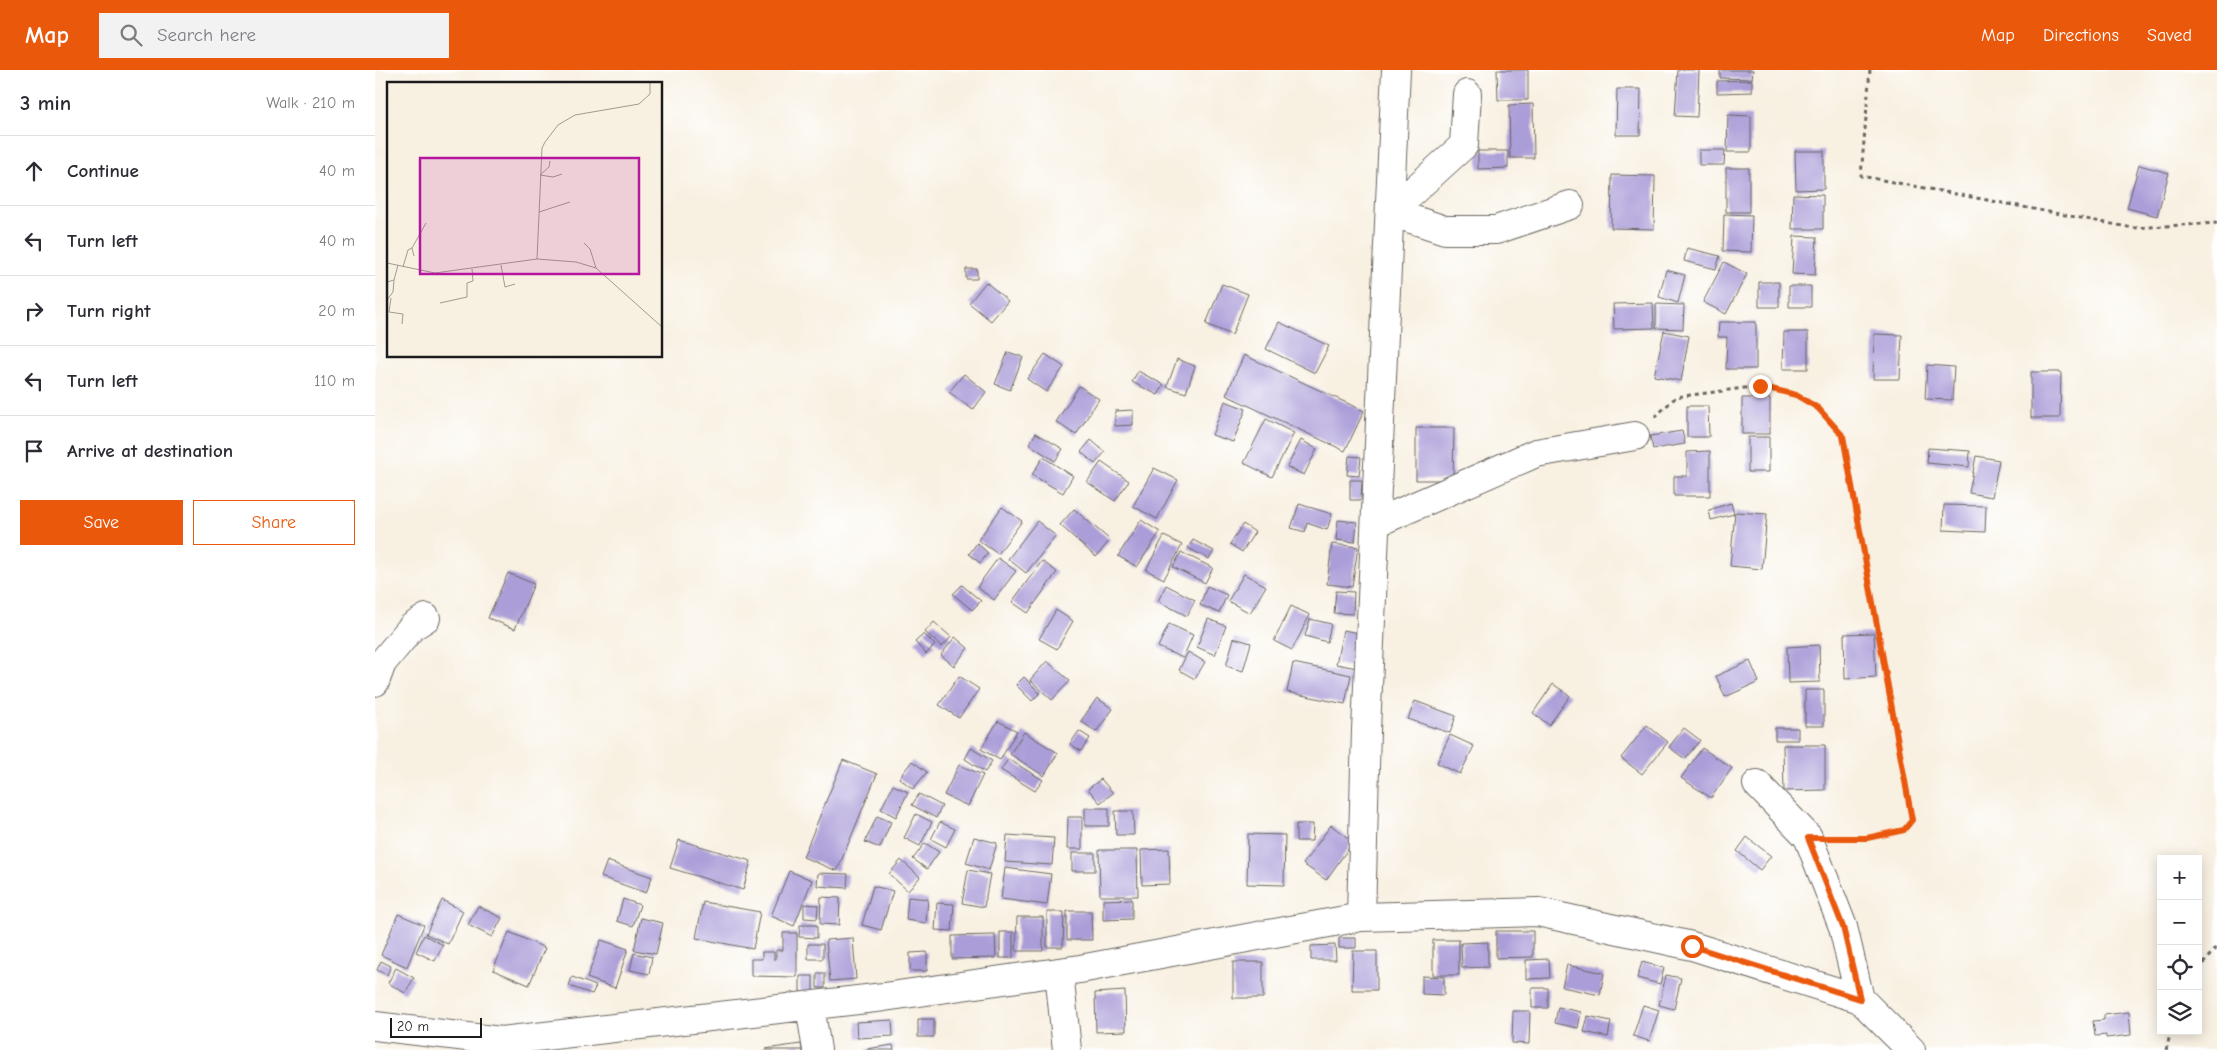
<!DOCTYPE html>
<meta charset="utf-8">
<style>
:root{--surface:#fff;--page:#f2f2f3;--text:#2b2b33;--muted:#7c7c81;--line:#e1e1e2;--accent:#ea580c}
body{margin:0;font-family:"Comic Neue",sans-serif;background:var(--page);color:var(--text)}
.controls{position:absolute;right:15px;bottom:15px;display:grid;overflow:hidden;border-radius:0px;box-shadow:0 2px 12px #0003}
.controls button{width:45px;height:45px;display:grid;place-items:center;padding:0;border:0;border-bottom:1px solid var(--line);background:var(--surface);color:var(--text);font:25px sans-serif}
.scale{position:absolute;left:15px;bottom:12px;width:92px;box-sizing:border-box;padding-left:5px;border:2px solid #1c1c1c;border-top:0;font-size:14px;line-height:18px;white-space:nowrap;color:#1c1c1c;-webkit-text-stroke:4px #fff;paint-order:stroke}
.stop{position:absolute;width:15px;height:15px;margin:-11px;border:4px solid #ea580c;border-radius:50%;background:#fff}
.stop.end{background:#ea580c;border-color:#fff;box-shadow:0 1px 5px #0008}
.list{margin:0;padding:0;list-style:none}
h2{display:flex;justify-content:space-between;align-items:center;height:65px;margin:0;padding:0 20px;font-size:21px}
h2 small{font-size:16px;font-weight:400;color:var(--muted)}
.list li{display:grid;grid-template-columns:32px 1fr auto;gap:15px;align-items:center;box-sizing:border-box;height:70px;padding:0 20px;border-top:1px solid var(--line)}
.list b{display:block;font-size:19px;white-space:nowrap}
.list em{font-size:16px;font-style:normal;color:var(--muted)}
.actions{display:flex;gap:10px;padding:15px 20px}
.actions a{flex:1;padding:11px 0;border:1px solid var(--accent);border-radius:0px;text-align:center;font-size:18px;color:var(--accent)}
.actions .main{background:var(--accent);color:#fff}
.icon{flex:none;width:28px;height:28px;fill:none;stroke:currentColor;stroke-width:2;stroke-linecap:round;stroke-linejoin:round}
.map{position:relative;flex:none;width:1842px;height:980px;overflow:hidden}
header{display:flex;align-items:center;gap:30px;box-sizing:border-box;height:70px;padding:0 25px;background:var(--accent);color:#fff}
header strong{font-size:24px}
nav{display:flex;gap:28px;margin-inline-start:auto;font-size:18px}
.search{width:350px;height:45px;background:var(--page);display:flex;align-items:center;gap:12px;box-sizing:border-box;padding:0 18px;border-radius:0px;color:var(--muted);font-size:19px}
main{display:flex}
aside{flex:1;background:var(--surface)}
.map>svg:first-child{display:block}
.building{fill:#ab9dd8}
.lines{fill:none;stroke-linecap:round;stroke-linejoin:round}
.street-casing{stroke:#696661;stroke-width:30}
.path{stroke:#696661;stroke-width:3;stroke-dasharray:4 4;stroke-linecap:butt}
.street{stroke:#fff;stroke-width:28}
.route{stroke:#ea580c;stroke-width:6}
.inset-road{fill:none;stroke:#a09b92;stroke-width:1}
.view{fill:#b5179e;fill-opacity:0.15;stroke:#b5179e;stroke-width:2.5}
.inset-edge{fill:none;stroke:#1c1c1c;stroke-width:2.5}
</style>
<header>
<strong>Map</strong>
<div class="search"><svg class="icon" aria-label="search" viewBox="0 0 24 24"><circle cx="10" cy="10" r="6"/><path d="M15 15l6 6"/></svg>Search here</div>
<nav><a>Map</a><a>Directions</a><a>Saved</a></nav>
</header>
<main>
<aside>
<h2>3 min<small>Walk · 210 m</small></h2>
<ul class="list">
<li><svg class="icon" aria-label="ahead" viewBox="0 0 24 24"><path d="M12 20V5M6 11l6-6 6 6"/></svg><div><b>Continue</b></div><em>40 m</em></li>
<li><svg class="icon" aria-label="left" viewBox="0 0 24 24"><path d="M17 20v-9H6M10 6l-5 5 5 5"/></svg><div><b>Turn left</b></div><em>40 m</em></li>
<li><svg class="icon" aria-label="right" viewBox="0 0 24 24"><path d="M7 20v-9h11M14 6l5 5-5 5"/></svg><div><b>Turn right</b></div><em>20 m</em></li>
<li><svg class="icon" aria-label="left" viewBox="0 0 24 24"><path d="M17 20v-9H6M10 6l-5 5 5 5"/></svg><div><b>Turn left</b></div><em>110 m</em></li>
<li><svg class="icon" aria-label="arrive" viewBox="0 0 24 24"><path d="M6 21V4h12l-3 4 3 4H6"/></svg><div><b>Arrive at destination</b></div></li>
</ul>
<div class="actions"><a class="main">Save</a><a>Share</a></div>
</aside>
<div class="map">
<svg width="1842" height="980" viewBox="0 0 1842 980">
<rect width="100%" height="100%" fill="#fff"/>
<filter id="ink" filterUnits="userSpaceOnUse"><feTurbulence type="fractalNoise" baseFrequency=".02" numOctaves="2"/><feDisplacementMap in="SourceGraphic" scale="10" xChannelSelector="R" yChannelSelector="G"/><feConvolveMatrix kernelMatrix="1 2 1 2 8 2 1 2 1" color-interpolation-filters="sRGB"/></filter>
<filter id="wash" filterUnits="userSpaceOnUse"><feTurbulence type="fractalNoise" baseFrequency=".0096" numOctaves="4" result="noise"/><feDisplacementMap in="SourceGraphic" scale="20" xChannelSelector="R" yChannelSelector="G"/><feGaussianBlur stdDeviation="1.12" result="paint"/><feColorMatrix in="noise" values="0 0 0 0 0 0 0 0 0 0 0 0 0 0 0 0 0 1.4 0 .05"/><feComposite in="paint" operator="in"/></filter>
<g filter="url(#wash)">
<rect width="100%" height="100%" fill="#f8f0e1"/>
<g id="blocks">
<!-- building -->
<path class="building" d="M 1122,0 L 1153,0 L 1153,30 L 1123,30 Z
M 1303,0 L 1324,0 L 1322,47 L 1300,46 Z
M 1345,0 L 1378,0 L 1377,9 L 1345,8 Z
M 1377,10 L 1377,22 L 1342,23 L 1342,11 Z
M 1242,19 L 1266,19 L 1265,65 L 1241,65 Z
M 1158,34 L 1159,88 L 1135,88 L 1134,35 Z
M 1353,45 L 1376,46 L 1376,82 L 1352,82 Z
M 1324,80 L 1350,80 L 1349,95 L 1324,95 Z
M 1103,81 L 1133,81 L 1133,98 L 1103,99 Z
M 1420,81 L 1449,81 L 1449,119 L 1421,120 Z
M 1764,95 L 1794,103 L 1782,146 L 1752,138 Z
M 1351,98 L 1374,98 L 1374,142 L 1351,142 Z
M 1237,105 L 1280,106 L 1279,159 L 1236,158 Z
M 1418,124 L 1448,125 L 1448,159 L 1417,159 Z
M 1349,144 L 1377,145 L 1376,182 L 1348,181 Z
M 1419,166 L 1442,167 L 1440,205 L 1417,204 Z
M 1312,178 L 1345,186 L 1341,199 L 1309,191 Z
M 1349,192 L 1372,204 L 1351,244 L 1328,232 Z
M 591,199 L 602,199 L 602,209 L 591,209 Z
M 1291,200 L 1310,205 L 1303,233 L 1284,227 Z
M 611,212 L 633,231 L 616,251 L 594,233 Z
M 1384,212 L 1404,212 L 1404,237 L 1384,237 Z
M 847,214 L 873,224 L 857,265 L 831,254 Z
M 1414,216 L 1436,216 L 1436,237 L 1414,237 Z
M 1278,233 L 1279,258 L 1239,259 L 1238,234 Z
M 1281,234 L 1309,235 L 1308,259 L 1281,258 Z
M 904,252 L 954,276 L 940,303 L 891,279 Z
M 1344,252 L 1381,252 L 1381,299 L 1351,299 L 1352,267 L 1343,267 Z
M 1289,261 L 1314,266 L 1306,311 L 1279,306 Z
M 1409,262 L 1433,262 L 1433,299 L 1408,299 Z
M 1499,264 L 1527,265 L 1525,309 L 1498,309 Z
M 633,282 L 648,287 L 635,320 L 620,314 Z
M 670,284 L 689,297 L 671,322 L 652,309 Z
M 869,285 L 989,341 L 970,381 L 851,325 Z
M 802,289 L 820,296 L 811,323 L 792,317 Z
M 1552,295 L 1579,297 L 1577,330 L 1550,329 Z
M 763,301 L 789,315 L 783,325 L 757,312 Z
M 1656,302 L 1686,302 L 1685,348 L 1656,348 Z
M 589,304 L 611,322 L 598,340 L 574,322 Z
M 704,316 L 724,329 L 701,365 L 681,352 Z
M 1367,328 L 1395,328 L 1395,364 L 1367,364 Z
M 850,331 L 871,339 L 858,372 L 837,365 Z
M 1312,336 L 1333,336 L 1334,367 L 1312,367 Z
M 758,340 L 758,355 L 740,356 L 740,341 Z
M 891,349 L 919,363 L 897,407 L 869,393 Z
M 1041,358 L 1079,358 L 1078,410 L 1041,410 Z
M 1307,361 L 1310,374 L 1278,379 L 1275,366 Z
M 661,363 L 688,379 L 680,391 L 654,374 Z
M 1373,367 L 1394,367 L 1394,402 L 1373,402 Z
M 716,370 L 730,382 L 720,394 L 706,382 Z
M 926,370 L 942,379 L 929,405 L 912,397 Z
M 1553,378 L 1595,381 L 1594,397 L 1552,393 Z
M 1335,381 L 1335,426 L 1299,426 L 1299,406 L 1312,406 L 1312,382 Z
M 974,386 L 986,387 L 984,406 L 972,405 Z
M 1601,386 L 1624,390 L 1617,427 L 1594,423 Z
M 668,387 L 698,406 L 688,423 L 657,405 Z
M 726,392 L 754,411 L 740,431 L 712,412 Z
M 779,398 L 803,410 L 782,449 L 758,436 Z
M 975,410 L 987,410 L 986,430 L 975,430 Z
M 1356,433 L 1359,444 L 1336,450 L 1334,440 Z
M 924,434 L 957,444 L 952,460 L 932,453 L 930,462 L 916,458 Z
M 1569,435 L 1611,436 L 1610,462 L 1568,460 Z
M 627,437 L 647,451 L 623,484 L 603,470 Z
M 699,439 L 735,470 L 721,487 L 685,455 Z
M 1360,442 L 1392,444 L 1387,499 L 1355,496 Z
M 766,450 L 785,462 L 762,497 L 743,486 Z
M 963,450 L 982,452 L 980,472 L 961,470 Z
M 662,451 L 681,466 L 651,503 L 633,489 Z
M 868,454 L 880,462 L 867,482 L 855,474 Z
M 789,466 L 807,475 L 789,509 L 771,500 Z
M 818,470 L 839,481 L 834,489 L 813,478 Z
M 602,473 L 613,483 L 605,493 L 594,484 Z
M 957,474 L 983,477 L 977,517 L 952,514 Z
M 806,482 L 838,498 L 830,513 L 798,497 Z
M 623,488 L 641,501 L 619,530 L 602,517 Z
M 667,491 L 682,502 L 653,543 L 637,532 Z
M 133,503 L 159,514 L 140,559 L 113,548 Z
M 869,504 L 891,516 L 875,543 L 853,531 Z
M 587,515 L 606,531 L 597,540 L 578,524 Z
M 791,515 L 820,530 L 812,546 L 783,531 Z
M 832,516 L 852,525 L 844,543 L 825,535 Z
M 961,521 L 979,522 L 978,544 L 959,543 Z
M 916,536 L 935,545 L 917,580 L 899,571 Z
M 681,540 L 698,551 L 682,579 L 664,569 Z
M 833,549 L 851,556 L 840,585 L 822,577 Z
M 935,549 L 956,554 L 952,572 L 930,566 Z
M 559,552 L 576,567 L 567,577 L 550,562 Z
M 794,554 L 818,565 L 808,588 L 783,577 Z
M 968,560 L 989,564 L 982,598 L 961,594 Z
M 1499,563 L 1501,607 L 1470,609 L 1469,564 Z
M 549,564 L 560,575 L 551,584 L 540,572 Z
M 580,567 L 593,578 L 579,596 L 566,585 Z
M 859,568 L 876,573 L 868,601 L 851,596 Z
M 1444,575 L 1445,612 L 1413,613 L 1412,577 Z
M 813,582 L 830,592 L 820,609 L 804,600 Z
M 672,591 L 695,611 L 677,630 L 655,610 Z
M 1375,591 L 1384,612 L 1350,627 L 1341,606 Z
M 918,593 L 976,605 L 970,634 L 912,622 Z
M 584,606 L 604,619 L 584,648 L 564,635 Z
M 649,607 L 665,623 L 657,631 L 641,615 Z
M 1178,614 L 1195,626 L 1174,655 L 1158,643 Z
M 1430,620 L 1449,620 L 1449,656 L 1430,656 Z
M 722,628 L 738,639 L 721,662 L 706,651 Z
M 1040,631 L 1081,646 L 1075,663 L 1033,649 Z
M 623,651 L 642,661 L 625,690 L 606,679 Z
M 1272,655 L 1293,672 L 1267,704 L 1246,688 Z
M 1309,658 L 1325,670 L 1310,689 L 1294,677 Z
M 1400,658 L 1423,658 L 1423,670 L 1400,670 Z
M 704,661 L 715,668 L 706,681 L 695,674 Z
M 649,662 L 683,683 L 669,706 L 635,684 Z
M 1075,665 L 1099,676 L 1085,704 L 1062,693 Z
M 1408,675 L 1450,675 L 1450,720 L 1409,721 Z
M 596,678 L 617,691 L 610,702 L 590,689 Z
M 1327,678 L 1357,698 L 1336,728 L 1306,708 Z
M 633,689 L 668,710 L 660,721 L 626,700 Z
M 468,690 L 502,704 L 462,801 L 428,787 Z
M 537,691 L 552,702 L 538,719 L 524,708 Z
M 584,695 L 608,705 L 593,736 L 569,725 Z
M 726,709 L 738,723 L 725,733 L 713,719 Z
M 518,715 L 533,722 L 521,747 L 506,739 Z
M 544,724 L 567,736 L 561,748 L 537,735 Z
M 710,738 L 734,738 L 734,756 L 710,756 Z
M 740,741 L 758,741 L 759,765 L 741,765 Z
M 541,744 L 557,752 L 545,776 L 529,768 Z
M 502,746 L 516,752 L 505,778 L 490,772 Z
M 693,747 L 707,747 L 707,779 L 692,779 Z
M 565,752 L 580,759 L 571,777 L 556,769 Z
M 921,754 L 938,754 L 937,771 L 921,771 Z
M 956,755 L 978,772 L 951,810 L 928,794 Z
M 873,764 L 910,765 L 909,815 L 872,814 Z
M 632,765 L 679,768 L 677,795 L 630,792 Z
M 599,767 L 622,773 L 614,800 L 591,793 Z
M 1372,767 L 1396,786 L 1385,800 L 1362,781 Z
M 304,770 L 376,791 L 368,820 L 295,798 Z
M 550,773 L 564,782 L 552,799 L 538,789 Z
M 794,779 L 795,814 L 767,815 L 766,780 Z
M 724,780 L 762,780 L 763,826 L 725,826 Z
M 697,783 L 720,783 L 720,801 L 697,801 Z
M 526,790 L 545,807 L 533,821 L 514,804 Z
M 232,791 L 277,807 L 271,823 L 226,807 Z
M 630,798 L 676,804 L 672,835 L 626,829 Z
M 593,800 L 615,804 L 609,837 L 587,833 Z
M 414,801 L 437,810 L 419,856 L 396,846 Z
M 443,803 L 473,804 L 472,818 L 442,816 Z
M 498,816 L 518,821 L 506,860 L 487,855 Z
M 446,827 L 465,828 L 464,855 L 445,854 Z
M 533,827 L 553,829 L 551,853 L 531,850 Z
M 248,829 L 265,835 L 258,856 L 242,851 Z
M 757,829 L 757,849 L 728,850 L 728,830 Z
M 67,830 L 88,841 L 73,874 L 51,864 Z
M 328,832 L 385,842 L 378,879 L 321,868 Z
M 562,833 L 579,834 L 577,861 L 560,860 Z
M 429,834 L 443,835 L 442,849 L 429,848 Z
M 103,836 L 127,848 L 117,867 L 93,855 Z
M 692,841 L 716,841 L 717,870 L 692,870 Z
M 672,842 L 689,842 L 688,877 L 672,877 Z
M 23,844 L 49,855 L 32,897 L 6,885 Z
M 642,847 L 668,847 L 668,881 L 641,881 Z
M 266,848 L 288,853 L 281,884 L 259,880 Z
M 425,855 L 442,855 L 442,868 L 424,867 Z
M 1121,861 L 1158,861 L 1158,887 L 1121,888 Z
M 134,862 L 170,878 L 154,915 L 118,900 Z
M 625,862 L 638,862 L 638,888 L 625,888 Z
M 408,863 L 422,863 L 422,907 L 376,906 L 376,889 L 387,889 L 387,882 L 399,882 L 399,889 L 401,889 L 401,880 L 408,880 Z
M 49,865 L 68,875 L 60,891 L 41,882 Z
M 620,865 L 621,888 L 577,889 L 577,866 Z
M 478,868 L 481,909 L 455,911 L 451,870 Z
M 964,868 L 981,868 L 981,878 L 964,878 Z
M 226,870 L 253,879 L 240,918 L 212,908 Z
M 1058,870 L 1084,870 L 1084,905 L 1058,905 Z
M 1113,872 L 1113,897 L 1087,898 L 1086,873 Z
M 433,874 L 448,874 L 448,889 L 433,889 Z
M 960,875 L 961,890 L 936,890 L 936,876 Z
M 978,881 L 1002,881 L 1002,920 L 977,920 Z
M 552,882 L 552,901 L 535,901 L 535,883 Z
M 259,883 L 277,887 L 274,904 L 255,900 Z
M 1174,889 L 1175,908 L 1151,909 L 1151,890 Z
M 6,891 L 16,896 L 12,905 L 2,900 Z
M 858,892 L 888,892 L 888,928 L 858,928 Z
M 1267,892 L 1289,898 L 1285,914 L 1262,908 Z
M 1192,895 L 1229,903 L 1225,925 L 1187,917 Z
M 21,898 L 39,908 L 30,923 L 13,913 Z
M 442,903 L 450,903 L 450,918 L 442,918 Z
M 1291,905 L 1306,908 L 1299,939 L 1284,935 Z
M 425,906 L 438,906 L 438,922 L 425,922 Z
M 1047,906 L 1069,907 L 1069,925 L 1047,924 Z
M 197,907 L 221,916 L 217,924 L 194,916 Z
M 1157,918 L 1173,918 L 1173,938 L 1157,938 Z
M 750,921 L 751,961 L 721,962 L 720,923 Z
M 1268,935 L 1284,940 L 1274,971 L 1258,966 Z
M 1183,937 L 1206,942 L 1203,958 L 1180,953 Z
M 1138,941 L 1155,941 L 1154,974 L 1137,973 Z
M 1754,942 L 1756,965 L 1731,968 L 1731,965 L 1720,966 L 1718,951 L 1729,950 L 1729,945 Z
M 1213,946 L 1236,951 L 1233,967 L 1209,962 Z
M 543,949 L 559,949 L 559,967 L 543,967 Z
M 517,950 L 518,966 L 482,968 L 481,952 Z
M 426,974 L 427,980 L 390,980 L 390,979 Z
M 518,975 L 519,980 L 491,980 L 491,979 Z"/>
</g>
</g>
<g filter="url(#ink)">
<use href="#blocks" fill-opacity="0" stroke="#696661" stroke-width="1"/>
<g class="lines">
<defs>
<path id="street" d="M 1092,24 L 1089,75 L 1015,142 L 1070,160 L 1121,160 L 1195,135
M 1001,453 L 1161,383 L 1260,366
M 0,612 L 7,593 L 37,557 L 51,548
M 1382,714 L 1433,767 L 1468,857 L 1485,929
M 986,847 L 991,660 L 1021,0
M 684,902 L 692,980
M 435,936 L 442,980
M 0,956 L 126,971 L 509,927 L 705,899 L 986,847 L 1163,842 L 1317,876 L 1485,929 L 1536,980"/>
</defs>
<!-- street casing -->
<use href="#street" class="street-casing"/>
<!-- path -->
<path class="path" d="M 1495,0 L 1486,106 L 1758,158 L 1842,153
M 1280,347 L 1301,327 L 1385,316 L 1421,325 L 1443,338 L 1468,366 L 1537,751 L 1529,760 L 1492,768 L 1465,768
M 1823,900 L 1842,876
M 1791,980 L 1796,961"/>
<!-- street -->
<use href="#street" class="street"/>
</g>
</g>
<g class="lines" filter="url(#ink)">
<!-- route -->
<path class="route" d="M 1317,876 L 1485,929 L 1468,857 L 1433,768 L 1492,768 L 1529,760 L 1537,750 L 1468,366 L 1443,338 L 1421,325 L 1385,316"/>
</g>
<!-- overview -->
<g transform="translate(12 12)">
<rect width="275" height="275" fill="#f8f0e1"/>
<path class="inset-road" d="M 163,79 L 162,85 L 153,93 L 166,95 L 175,92M 152,130 L 183,120M 197,161 L 203,167 L 209,186M 25,166 L 39,141M 150,177 L 155,66 L 158,60 L 171,43 L 188,33 L 252,22 L 263,12 L 263,1M 0,181 L 48,191 L 150,177 L 189,180 L 209,186 L 275,245M 114,183 L 118,205 L 128,202M 16,185 L 21,168 L 25,166 L 27,174M 0,200 L 7,198 L 11,183M 4,216 L 2,230 L 16,232 L 15,242M 0,218 L 6,210 L 7,198M 53,221 L 80,215 L 80,201 L 86,199 L 85,187"/>
<path class="view" d="M 33,76 L 252,76 L 252,192 L 33,192 Z"/>
<rect width="275" height="275" class="inset-edge"/>
</g>
</svg>
<div class="controls">
<button>+</button>
<button>−</button>
<button><svg class="icon" aria-label="locate" viewBox="0 0 24 24"><circle cx="12" cy="12" r="6"/><path d="M12 2v4M12 18v4M2 12h4M18 12h4"/></svg></button>
<button><svg class="icon" aria-label="layers" viewBox="0 0 24 24"><path d="M12 4l9 5-9 5-9-5zM3 14l9 5 9-5"/></svg></button>
</div>
<div class="scale">20 m</div>
<div class="stop" style="left:1317px;top:876px"></div>
<div class="stop end" style="left:1385px;top:316px"></div>
</div>
</main>
